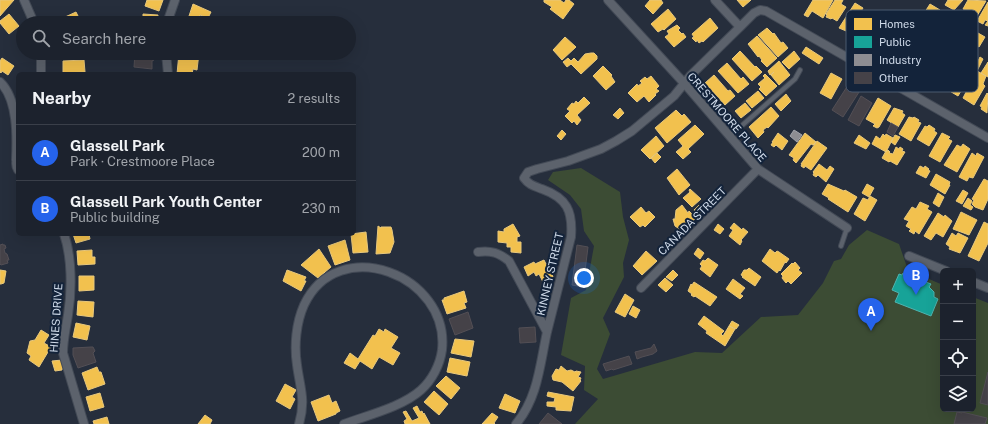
<!DOCTYPE html>
<meta charset="utf-8">
<style>
:root{--surface:#1c222d;--page:#292f39;--text:#f1f3f6;--muted:#a0a4aa;--line:#3a3f49;--accent:#2563eb}
body{margin:0;font-family:"Public Sans",sans-serif;background:var(--page);color:var(--text)}
.controls{position:absolute;right:12px;bottom:12px;display:grid;overflow:hidden;border-radius:6px;box-shadow:0 4px 16px #0002}
.controls button{width:36px;height:36px;display:grid;place-items:center;padding:0;border:0;border-bottom:1px solid var(--line);background:var(--surface);color:var(--text);font:20px sans-serif}
.you{position:absolute;left:584px;top:278px;width:14px;height:14px;margin:-10px;border:3px solid #fff;border-radius:50%;background:#1a73e8;box-shadow:0 0 0 6px #1a73e833}
.badge{display:grid;place-items:center;width:26px;height:26px;border-radius:50%;background:var(--accent);color:#fff;font-size:13px;font-weight:700}
.pin{position:absolute;translate:-50% -33px;filter:drop-shadow(0 1px 2px #0008)}
.pin::after{content:'';position:absolute;top:21px;width:14px;height:12px;background:inherit;clip-path:polygon(0 0,100% 0,50% 100%)}
.list{margin:0;padding:0;list-style:none}
h2{display:flex;justify-content:space-between;align-items:center;height:52px;margin:0;padding:0 16px;font-size:17px}
h2 small{font-size:13px;font-weight:400;color:var(--muted)}
.list li{display:grid;grid-template-columns:26px 1fr auto;gap:12px;align-items:center;box-sizing:border-box;height:56px;padding:0 16px;border-top:1px solid var(--line)}
.list b{display:block;font-size:15px;white-space:nowrap}
.list p{margin:0;font-size:13px;white-space:nowrap;color:var(--muted)}
.list em{font-size:13px;font-style:normal;color:var(--muted)}
.icon{flex:none;width:22px;height:22px;fill:none;stroke:currentColor;stroke-width:2;stroke-linecap:round;stroke-linejoin:round}
.map{position:relative;flex:none;width:988px;height:424px;overflow:hidden}
.search{position:absolute;background:var(--surface);box-shadow:0 4px 16px #0002;left:16px;top:16px;width:340px;height:44px;display:flex;align-items:center;gap:10px;box-sizing:border-box;padding:0 14px;border-radius:22px;color:var(--muted);font-size:15px}
.panel{position:absolute;background:var(--surface);box-shadow:0 4px 16px #0002;left:16px;top:72px;width:340px;height:164px;border-radius:6px}
.map>svg:first-child{display:block}
.green{fill:#3c4c34}
.homes{fill:#f2c14e;stroke:#e8c87c}
.public{fill:#17a398;stroke:#4eb4b0}
.industry{fill:#8d8d92;stroke:#a1a4ac}
.building{fill:#454248;stroke:#534f55}
.lines{fill:none;stroke-linecap:round;stroke-linejoin:round}
.service-casing{stroke:#434a56;stroke-width:6}
.minor-casing{stroke:#434a56;stroke-width:10}
.service{stroke:#5c626c;stroke-width:4}
.minor{stroke:#5c626c;stroke-width:8}
.labels{text-anchor:middle;dominant-baseline:central;stroke-width:4;stroke-linejoin:round;paint-order:stroke}
.street-label{font-size:11px;fill:#cfdae9;stroke:#13233a}
.key{fill:#13233a;stroke:#4b5a6f;stroke-width:1}
.key-label{font-size:11px;fill:#cfdae9}
</style>
<div class="map">
<svg width="988" height="424" viewBox="0 0 988 424">
<rect width="100%" height="100%" fill="#262e3c"/>
<!-- green -->
<path class="green" d="M 581,168 L 620,192 L 623,217 L 629,240 L 623,263 L 624,277 L 603,318 L 610,334 L 597,369 L 603,379 L 695,352 L 722,353 L 761,317 L 798,315 L 823,283 L 834,261 L 841,259 L 849,245 L 867,230 L 899,244 L 908,270 L 943,285 L 943,409 L 973,409 L 973,297 L 988,303 L 988,424 L 575,424 L 598,399 L 584,390 L 585,366 L 561,355 L 571,298 L 586,290 L 594,246 L 584,231 L 581,209 L 570,195 L 548,180 L 553,172 Z"/>
<!-- homes -->
<path class="homes" d="M 0,0 L 14,0 L 0,16 Z
M 147,0 L 163,0 L 159,11 L 145,6 Z
M 544,0 L 560,0 L 564,3 L 566,0 L 569,0 L 574,4 L 563,19 L 550,9 L 552,7 L 544,2 Z
M 650,0 L 661,0 L 663,3 L 653,14 L 645,6 Z
M 737,0 L 751,0 L 743,7 Z
M 813,0 L 833,0 L 823,18 L 812,11 L 808,17 L 804,15 Z
M 835,0 L 843,0 L 841,4 L 846,7 L 837,21 L 832,18 L 831,19 L 826,17 L 827,15 L 826,14 Z
M 948,0 L 963,0 L 954,10 L 945,5 Z
M 968,0 L 986,1 L 977,16 L 963,9 Z
M 988,2 L 988,26 L 985,25 L 988,21 L 985,20 L 983,24 L 977,21 Z
M 855,3 L 863,8 L 856,20 L 858,21 L 851,33 L 839,28 Z
M 193,4 L 211,12 L 208,18 L 200,15 L 200,16 L 199,16 L 196,23 L 188,19 Z
M 930,4 L 940,10 L 933,22 L 923,15 Z
M 668,9 L 676,19 L 664,30 L 663,29 L 658,32 L 651,24 Z
M 76,12 L 80,20 L 77,22 L 77,23 L 52,23 Z
M 9,14 L 19,26 L 9,34 L 0,23 L 0,21 Z
M 143,14 L 158,15 L 157,23 L 143,23 Z
M 710,18 L 718,28 L 703,42 L 702,41 L 699,43 L 697,40 L 696,42 L 692,38 L 694,37 L 692,34 Z
M 677,25 L 680,28 L 678,30 L 682,34 L 683,33 L 686,37 L 674,47 L 665,37 L 669,34 L 667,31 Z
M 767,28 L 773,34 L 774,33 L 781,43 L 783,42 L 788,48 L 778,57 L 758,35 Z
M 971,29 L 985,37 L 979,47 L 969,41 L 971,38 L 967,36 Z
M 757,36 L 777,58 L 767,67 L 761,61 L 762,60 L 759,56 L 758,57 L 748,44 Z
M 565,37 L 576,47 L 562,60 L 553,50 Z
M 806,47 L 823,58 L 819,64 L 802,53 Z
M 740,51 L 755,67 L 756,66 L 762,72 L 752,81 L 732,59 Z
M 794,51 L 800,59 L 789,69 L 782,62 Z
M 54,53 L 75,53 L 75,54 L 55,58 Z
M 179,53 L 199,53 L 197,70 L 193,69 L 192,74 L 177,74 Z
M 591,53 L 594,53 L 597,56 L 597,59 L 581,74 L 571,64 L 567,67 L 563,62 L 568,58 L 571,61 L 574,58 L 578,62 L 585,54 Z
M 980,57 L 983,59 L 977,71 L 968,66 L 972,58 L 978,61 Z
M 2,58 L 14,66 L 8,75 L 2,71 L 1,73 L 0,72 L 0,61 Z
M 84,60 L 85,72 L 63,73 L 63,61 Z
M 779,61 L 790,75 L 779,85 L 771,75 L 774,72 L 770,75 L 768,71 Z
M 988,62 L 988,77 L 981,73 Z
M 727,63 L 741,79 L 743,77 L 749,84 L 738,93 L 718,71 Z
M 603,66 L 612,75 L 611,76 L 615,82 L 606,90 L 593,76 Z
M 959,71 L 970,76 L 958,96 L 948,90 Z
M 977,71 L 986,76 L 983,84 L 985,86 L 974,105 L 963,98 Z
M 831,73 L 842,79 L 831,99 L 820,93 Z
M 765,74 L 777,86 L 766,96 L 759,89 L 761,87 L 758,84 L 765,78 L 763,76 Z
M 714,75 L 728,91 L 730,90 L 735,96 L 725,105 L 705,83 Z
M 651,76 L 659,86 L 656,89 L 659,91 L 655,94 L 656,95 L 649,102 L 644,96 L 637,102 L 628,93 L 637,84 L 638,86 L 642,83 L 640,81 L 645,77 L 647,79 Z
M 758,91 L 764,98 L 752,108 L 746,101 Z
M 987,93 L 988,94 L 987,113 L 981,109 L 982,107 L 980,106 Z
M 786,94 L 791,101 L 781,111 L 775,104 Z
M 584,97 L 590,103 L 577,115 L 581,120 L 577,125 L 574,121 L 572,123 L 565,116 L 570,111 L 567,109 L 572,103 L 574,104 L 576,101 L 578,103 Z
M 878,98 L 891,106 L 879,127 L 877,128 L 873,126 L 875,124 L 866,119 Z
M 745,103 L 751,110 L 741,118 L 735,111 Z
M 771,107 L 779,116 L 768,128 L 767,127 L 763,130 L 764,132 L 758,138 L 749,127 Z
M 620,108 L 624,113 L 618,119 L 613,115 Z
M 894,108 L 903,111 L 902,113 L 905,115 L 898,127 L 887,120 Z
M 676,110 L 682,116 L 684,114 L 691,122 L 667,143 L 655,128 Z
M 909,117 L 913,118 L 914,117 L 919,120 L 918,122 L 921,123 L 911,141 L 899,134 Z
M 695,125 L 704,134 L 703,135 L 688,149 L 691,152 L 683,159 L 676,152 L 683,146 L 678,140 Z
M 929,125 L 935,129 L 934,131 L 937,133 L 929,146 L 917,139 L 925,126 L 927,127 Z
M 562,130 L 566,134 L 561,140 L 557,136 Z
M 778,133 L 788,141 L 782,150 L 776,145 L 774,147 L 771,145 L 773,142 L 772,142 Z
M 805,133 L 816,142 L 813,145 L 811,144 L 796,163 L 793,160 L 794,158 L 789,155 Z
M 942,133 L 950,137 L 948,139 L 952,141 L 940,162 L 929,156 Z
M 883,134 L 885,136 L 886,134 L 893,138 L 886,152 L 872,144 L 876,136 L 880,139 Z
M 859,135 L 870,143 L 866,149 L 854,143 Z
M 895,135 L 900,137 L 895,145 L 891,142 Z
M 656,136 L 664,146 L 650,159 L 641,150 Z
M 817,141 L 827,148 L 811,170 L 805,166 L 804,168 L 801,166 L 802,164 L 801,164 Z
M 963,144 L 970,149 L 957,172 L 944,165 L 957,145 L 961,147 Z
M 896,147 L 899,149 L 900,147 L 903,149 L 902,151 L 905,152 L 897,165 L 890,161 L 889,162 L 882,158 L 886,151 L 888,150 L 890,152 L 889,153 L 893,154 Z
M 657,153 L 661,157 L 655,163 L 651,158 Z
M 972,153 L 976,156 L 977,153 L 984,157 L 973,178 L 969,177 L 967,181 L 959,177 Z
M 819,164 L 827,170 L 830,166 L 834,169 L 826,182 L 818,175 L 816,177 L 813,175 L 814,173 L 813,172 Z
M 920,166 L 924,168 L 925,166 L 929,169 L 928,170 L 930,171 L 926,178 L 916,173 Z
M 677,169 L 690,185 L 679,195 L 667,178 Z
M 936,174 L 950,182 L 949,185 L 950,185 L 945,194 L 930,185 Z
M 984,179 L 988,181 L 988,199 L 983,210 L 975,207 L 972,204 L 974,200 L 972,199 Z
M 828,184 L 844,191 L 845,190 L 857,197 L 848,212 L 828,199 L 829,198 L 822,194 Z
M 867,184 L 874,188 L 869,197 L 862,193 Z
M 690,189 L 701,199 L 692,207 L 683,198 L 690,192 L 689,190 Z
M 963,190 L 968,193 L 962,204 L 956,201 Z
M 938,193 L 944,197 L 939,207 L 933,203 Z
M 870,196 L 877,200 L 865,221 L 854,214 L 863,198 L 868,200 Z
M 968,198 L 972,201 L 970,205 L 973,207 L 971,210 L 963,206 Z
M 920,202 L 929,206 L 927,209 L 932,212 L 919,234 L 915,231 L 914,234 L 909,231 L 911,229 L 906,226 L 909,221 L 904,219 L 912,207 L 916,209 Z
M 682,205 L 688,213 L 689,211 L 696,218 L 692,222 L 690,220 L 688,223 L 687,222 L 681,230 L 675,226 L 673,219 L 675,219 L 676,210 Z
M 699,205 L 704,211 L 699,216 L 694,210 Z
M 641,207 L 646,213 L 649,211 L 655,217 L 645,227 L 643,225 L 640,227 L 630,217 Z
M 961,212 L 977,220 L 969,235 L 953,229 Z
M 938,213 L 944,217 L 945,215 L 952,221 L 943,237 L 936,233 L 931,240 L 924,236 Z
M 984,222 L 988,224 L 988,243 L 979,261 L 968,256 Z
M 734,223 L 742,230 L 743,228 L 748,232 L 741,240 L 742,241 L 740,245 L 729,236 L 733,230 L 730,228 Z
M 513,224 L 520,236 L 517,237 L 517,242 L 521,242 L 521,253 L 511,252 L 511,247 L 507,247 L 507,243 L 498,242 L 498,231 L 504,232 L 504,229 Z
M 718,224 L 724,229 L 720,234 L 714,230 Z
M 378,226 L 381,228 L 381,227 L 391,227 L 392,230 L 394,242 L 390,253 L 376,254 Z
M 366,232 L 368,252 L 353,253 L 351,234 Z
M 952,233 L 956,236 L 958,233 L 968,238 L 960,253 L 949,249 L 950,247 L 946,244 Z
M 73,234 L 89,234 L 90,239 L 76,243 Z
M 345,240 L 350,260 L 335,265 L 328,246 Z
M 698,248 L 704,253 L 700,259 L 694,254 Z
M 319,249 L 331,267 L 318,278 L 301,265 Z
M 770,249 L 775,253 L 777,251 L 779,252 L 789,259 L 786,263 L 785,262 L 780,271 L 779,270 L 777,273 L 762,261 Z
M 92,250 L 92,257 L 95,257 L 95,264 L 78,265 L 77,251 Z
M 646,251 L 657,261 L 642,275 L 633,266 Z
M 708,258 L 718,265 L 710,277 L 700,269 L 702,266 L 700,264 L 703,260 L 705,261 Z
M 544,260 L 546,264 L 549,263 L 553,270 L 551,272 L 553,277 L 543,282 L 539,274 L 536,276 L 534,272 L 528,276 L 524,267 L 534,262 L 535,264 Z
M 795,262 L 800,268 L 798,270 L 802,273 L 791,284 L 788,281 L 786,283 L 782,278 L 783,276 L 781,274 L 792,263 L 793,264 Z
M 749,268 L 761,277 L 755,286 L 742,277 L 743,276 L 741,275 L 744,270 L 747,270 Z
M 0,270 L 6,271 L 4,283 L 1,284 L 0,284 Z
M 287,270 L 306,277 L 304,281 L 306,281 L 301,291 L 283,281 Z
M 673,270 L 678,275 L 672,281 L 666,277 Z
M 79,276 L 94,276 L 94,290 L 79,291 Z
M 665,278 L 673,285 L 666,292 L 658,285 Z
M 733,279 L 745,288 L 740,294 L 743,296 L 740,299 L 726,289 Z
M 694,282 L 717,297 L 710,306 L 695,296 L 694,297 L 691,295 L 692,294 L 688,291 L 691,284 L 692,285 Z
M 464,291 L 467,302 L 464,303 L 466,308 L 447,314 L 442,300 L 444,300 L 444,298 Z
M 625,294 L 634,300 L 625,317 L 615,312 Z
M 78,301 L 94,302 L 93,317 L 77,315 Z
M 633,306 L 640,310 L 636,318 L 629,314 Z
M 704,316 L 724,331 L 721,334 L 723,336 L 729,326 L 735,329 L 725,346 L 706,333 L 707,331 L 698,324 Z
M 732,321 L 739,325 L 736,329 L 729,326 Z
M 76,323 L 90,326 L 87,340 L 73,337 Z
M 379,329 L 384,332 L 385,329 L 398,337 L 391,348 L 400,353 L 393,365 L 379,357 L 372,369 L 360,361 L 355,369 L 344,363 L 350,353 L 358,359 L 373,335 L 375,336 Z
M 41,330 L 49,335 L 44,343 L 51,347 L 39,367 L 29,360 L 31,356 L 27,353 L 30,341 L 35,340 Z
M 455,339 L 474,341 L 471,357 L 451,353 Z
M 450,358 L 470,362 L 467,376 L 447,372 Z
M 62,360 L 63,365 L 62,370 L 55,371 L 52,361 Z
M 561,366 L 567,371 L 571,370 L 575,372 L 576,371 L 581,372 L 578,377 L 581,378 L 580,380 L 581,381 L 573,391 L 562,382 L 553,380 L 552,376 L 556,369 L 559,370 Z
M 97,367 L 99,372 L 101,372 L 105,384 L 88,390 L 82,373 Z
M 446,376 L 460,388 L 451,399 L 436,386 Z
M 285,384 L 296,390 L 292,397 L 295,399 L 290,409 L 276,401 Z
M 434,391 L 448,404 L 439,415 L 424,402 Z
M 548,392 L 574,397 L 571,411 L 556,410 L 556,407 L 547,406 L 547,402 L 554,402 L 555,398 L 547,396 Z
M 100,393 L 104,407 L 90,411 L 86,397 Z
M 505,394 L 520,401 L 515,413 L 499,408 Z
M 329,395 L 332,403 L 336,401 L 340,411 L 336,413 L 336,414 L 318,421 L 311,402 Z
M 417,406 L 420,412 L 422,411 L 423,414 L 424,413 L 430,424 L 405,424 L 404,421 L 407,419 L 403,412 L 406,411 L 412,421 L 419,418 L 413,408 Z
M 492,413 L 498,417 L 494,423 L 495,424 L 482,424 Z
M 205,415 L 212,420 L 210,424 L 198,424 Z
M 107,417 L 109,424 L 94,424 L 93,421 Z"/>
<!-- public -->
<path class="public" d="M 903,273 L 931,284 L 929,287 L 934,292 L 934,297 L 938,299 L 931,316 L 895,302 L 899,293 L 892,290 L 899,274 L 902,275 Z"/>
<!-- industry -->
<path class="industry" d="M 794,130 L 802,135 L 797,142 L 790,136 Z"/>
<!-- building -->
<path class="building" d="M 135,53 L 146,53 L 146,56 L 154,57 L 154,60 L 152,61 L 152,69 L 134,67 Z
M 850,82 L 861,89 L 843,117 L 832,110 Z
M 861,96 L 872,103 L 859,126 L 848,120 Z
M 891,123 L 898,127 L 893,136 L 887,132 Z
M 3,244 L 3,245 L 5,245 L 6,248 L 4,249 L 5,253 L 7,254 L 9,260 L 7,260 L 8,263 L 1,265 L 0,264 L 0,245 Z
M 577,245 L 588,247 L 583,287 L 572,285 Z
M 468,312 L 473,328 L 455,335 L 449,319 Z
M 535,327 L 536,342 L 520,343 L 519,328 Z
M 654,344 L 657,351 L 653,354 L 642,357 L 637,359 L 635,352 L 651,348 Z
M 91,347 L 93,347 L 95,351 L 93,353 L 96,362 L 78,368 L 73,355 L 73,348 Z
M 629,356 L 632,364 L 613,370 L 612,369 L 606,371 L 603,364 Z
M 988,372 L 988,405 L 980,403 Z
M 957,412 L 962,413 L 962,412 L 987,418 L 985,424 L 954,424 Z
M 548,413 L 562,424 L 539,424 Z"/>
<g class="lines">
<defs>
<path id="service" d="M 730,136 L 795,79 L 800,70
M 841,246 L 847,228"/>
<path id="minor" d="M 24,0 L 34,23
M 608,0 L 684,83 L 758,169 L 847,228
M 715,0 L 740,27 L 754,13 L 760,10 L 766,11 L 988,138
M 167,23 L 175,0
M 41,53 L 41,74
M 166,53 L 168,74
M 0,82 C 18,99 17,137 16,160
M 18,155 C 16,161 15,165 18,170
M 64,234 C 72,257 72,291 68,315 C 66,328 63,340 63,353 L 84,424
M 478,252 C 491,250 499,253 509,261 L 547,332
M 909,256 L 946,271
M 973,282 L 988,288
M 641,288 L 758,169
M 299,424 C 306,400 300,388 297,365 C 294,346 296,323 304,305 C 338,232 450,275 442,350 C 440,365 432,380 421,390 C 402,407 368,415 344,424
M 516,424 C 538,398 540,364 547,332 C 555,300 563,268 571,237 C 573,211 567,198 542,189 C 534,186 529,185 524,178 L 528,172 L 537,169 L 568,161 L 601,149 L 616,141 L 632,131 L 674,96 L 691,75 L 740,27"/>
</defs>
<!-- service casing -->
<use href="#service" class="service-casing"/>
<!-- minor casing -->
<use href="#minor" class="minor-casing"/>
<!-- service -->
<use href="#service" class="service"/>
<!-- minor -->
<use href="#minor" class="minor"/>
</g>
<g class="labels">
<!-- street labels -->
<g class="street-label">
<text transform="translate(727 117) rotate(49)">CRESTMOORE PLACE</text>
<text transform="translate(692 221) rotate(-45)">CANADA STREET</text>
<text transform="translate(550 274) rotate(-77)">KINNEY STREET</text>
<text transform="translate(56 318) rotate(-86)">HINES DRIVE</text>
</g>
</g>
<!-- legend -->
<rect x="846" y="10" width="132" height="82" rx="6" class="key"/>
<rect x="854" y="18" width="18" height="12" fill="#f2c14e"/>
<rect x="854" y="36" width="18" height="12" fill="#17a398"/>
<rect x="854" y="54" width="18" height="12" fill="#8d8d92"/>
<rect x="854" y="72" width="18" height="12" fill="#454248"/>
<g class="key-label">
<text x="879" y="28">Homes</text>
<text x="879" y="46">Public</text>
<text x="879" y="64">Industry</text>
<text x="879" y="82">Other</text>
</g>
</svg>
<div class="controls">
<button>+</button>
<button>−</button>
<button><svg class="icon" aria-label="locate" viewBox="0 0 24 24"><circle cx="12" cy="12" r="6"/><path d="M12 2v4M12 18v4M2 12h4M18 12h4"/></svg></button>
<button><svg class="icon" aria-label="layers" viewBox="0 0 24 24"><path d="M12 4l9 5-9 5-9-5zM3 14l9 5 9-5"/></svg></button>
</div>
<div class="you"></div>
<div class="pin badge" style="left:871px;top:331px">A</div>
<div class="pin badge" style="left:916px;top:295px">B</div>
<div class="search"><svg class="icon" aria-label="search" viewBox="0 0 24 24"><circle cx="10" cy="10" r="6"/><path d="M15 15l6 6"/></svg>Search here</div>
<section class="panel">
<h2>Nearby<small>2 results</small></h2>
<ul class="list">
<li><span class="badge">A</span><div><b>Glassell Park</b><p>Park · Crestmoore Place</p></div><em>200 m</em></li>
<li><span class="badge">B</span><div><b>Glassell Park Youth Center</b><p>Public building</p></div><em>230 m</em></li>
</ul>
</section>
</div>
